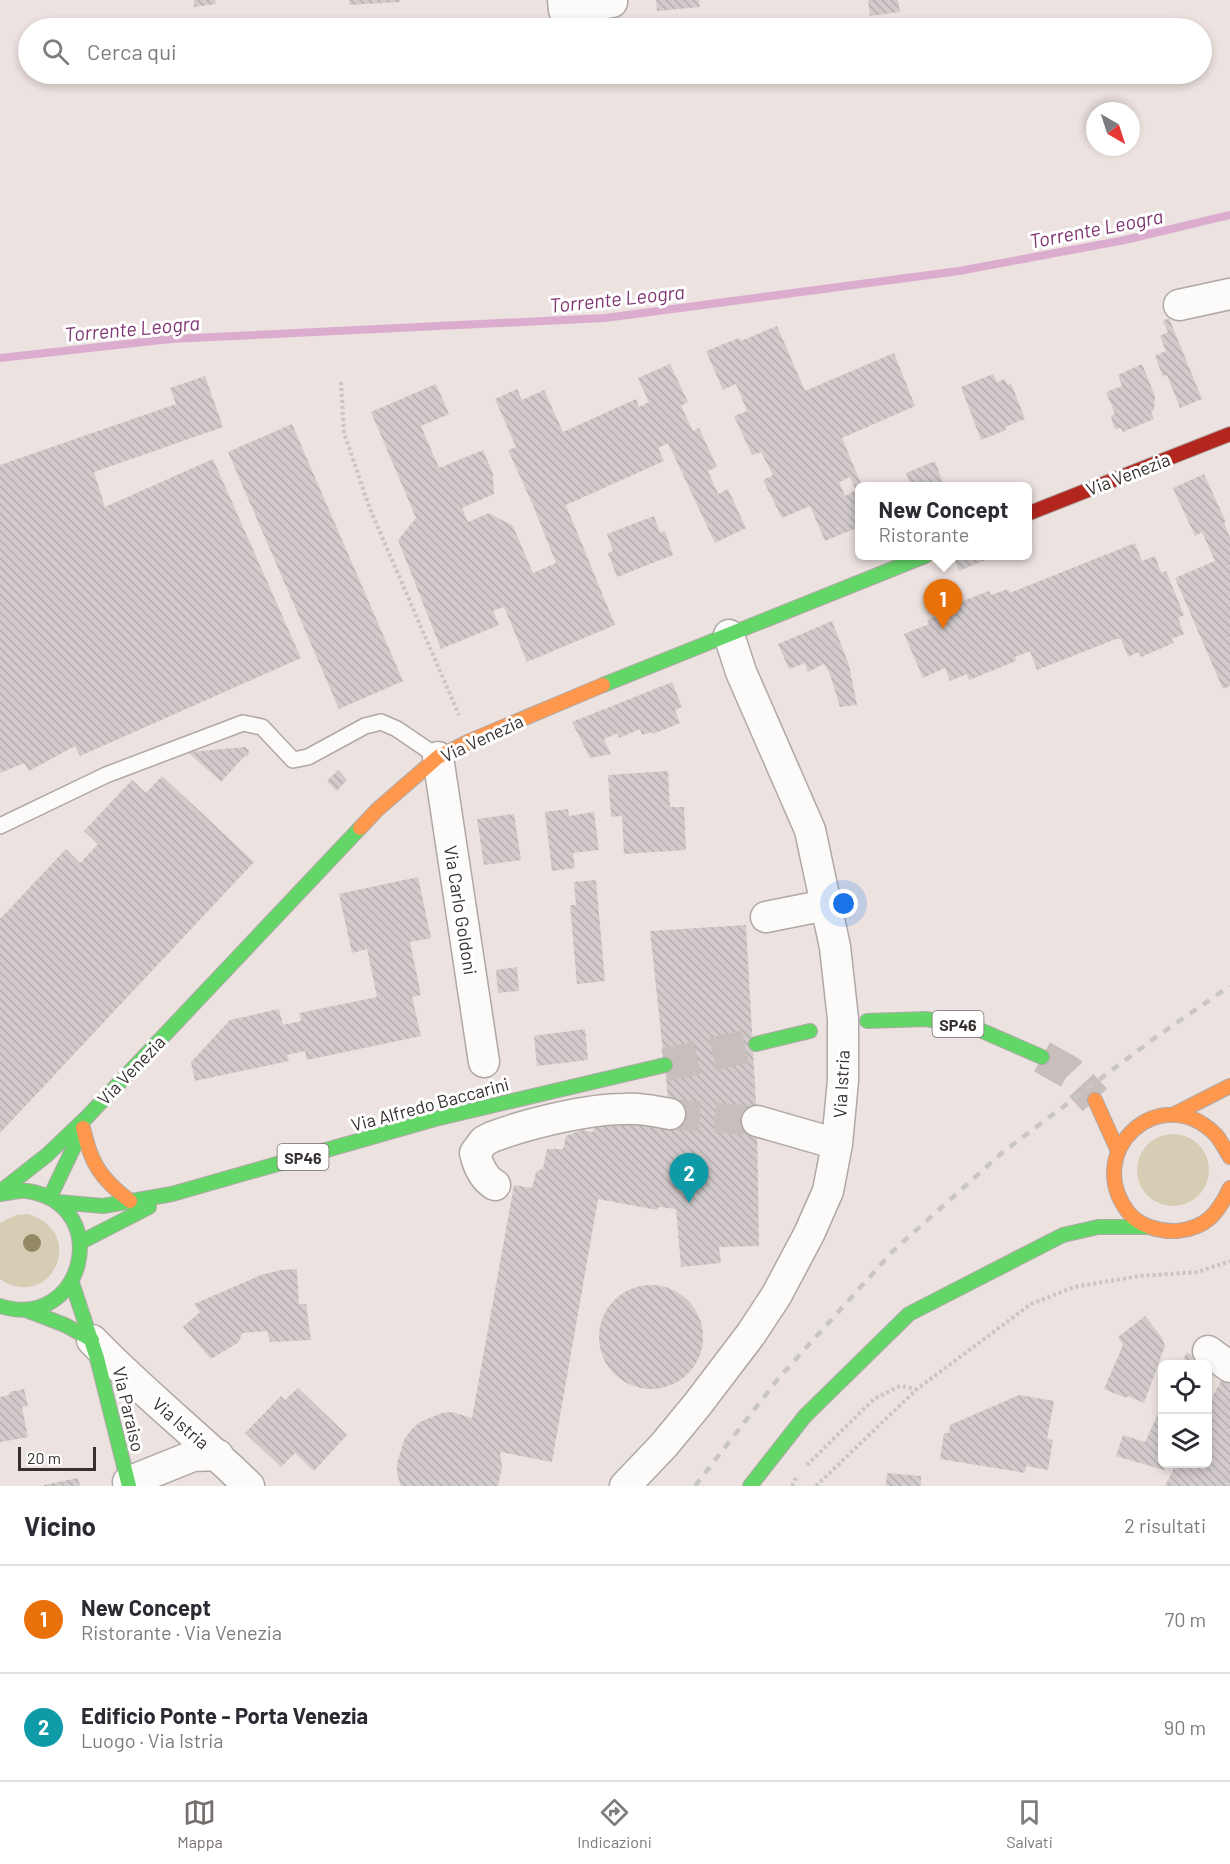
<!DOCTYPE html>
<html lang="it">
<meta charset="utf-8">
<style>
:root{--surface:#fff;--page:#f7f7f7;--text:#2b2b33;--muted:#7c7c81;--line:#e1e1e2;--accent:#766e6c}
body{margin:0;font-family:Barlow,sans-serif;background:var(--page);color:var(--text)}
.controls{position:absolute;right:18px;bottom:18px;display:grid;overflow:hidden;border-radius:9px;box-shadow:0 3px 9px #0003}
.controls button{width:54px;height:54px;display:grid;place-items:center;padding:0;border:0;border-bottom:2px solid var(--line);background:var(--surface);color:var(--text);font:30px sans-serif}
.compass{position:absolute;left:1086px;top:102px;width:54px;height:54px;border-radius:50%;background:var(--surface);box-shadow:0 3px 9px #0003;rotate:141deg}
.scale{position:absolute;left:18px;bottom:15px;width:78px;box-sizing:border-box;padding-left:6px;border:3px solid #37302e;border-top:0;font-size:16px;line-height:21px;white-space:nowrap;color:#37302e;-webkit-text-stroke:4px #fff;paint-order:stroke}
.you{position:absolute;left:844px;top:904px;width:21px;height:21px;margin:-15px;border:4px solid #fff;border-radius:50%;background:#1a73e8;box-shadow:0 0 0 9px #1a73e833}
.badge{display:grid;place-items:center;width:39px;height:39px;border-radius:50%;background:var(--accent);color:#fff;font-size:20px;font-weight:700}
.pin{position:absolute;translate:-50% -50px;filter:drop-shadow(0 2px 3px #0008)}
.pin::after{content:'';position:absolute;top:32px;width:21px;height:18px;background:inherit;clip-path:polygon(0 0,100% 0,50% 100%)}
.popup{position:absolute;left:855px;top:482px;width:177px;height:78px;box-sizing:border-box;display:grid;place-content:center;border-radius:9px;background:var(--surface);filter:drop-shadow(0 2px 4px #0005);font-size:20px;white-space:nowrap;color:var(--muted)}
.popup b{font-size:22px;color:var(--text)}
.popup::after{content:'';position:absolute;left:50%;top:100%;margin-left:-12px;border:12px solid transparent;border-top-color:var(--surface)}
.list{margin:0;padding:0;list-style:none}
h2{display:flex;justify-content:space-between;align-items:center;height:78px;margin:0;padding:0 24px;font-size:26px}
h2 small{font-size:20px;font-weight:400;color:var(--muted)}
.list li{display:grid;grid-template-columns:39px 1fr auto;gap:18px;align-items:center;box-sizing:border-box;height:108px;padding:0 24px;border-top:2px solid var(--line)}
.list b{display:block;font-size:22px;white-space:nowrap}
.list p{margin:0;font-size:20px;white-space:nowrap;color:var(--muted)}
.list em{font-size:20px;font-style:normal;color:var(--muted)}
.icon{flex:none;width:33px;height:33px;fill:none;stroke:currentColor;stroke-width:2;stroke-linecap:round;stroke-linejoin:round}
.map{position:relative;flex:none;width:1230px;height:1486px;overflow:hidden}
.search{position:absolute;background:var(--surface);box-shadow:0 3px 9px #0003;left:18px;right:18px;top:18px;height:66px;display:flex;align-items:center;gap:15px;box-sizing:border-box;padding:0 21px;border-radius:33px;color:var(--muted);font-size:22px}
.sheet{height:294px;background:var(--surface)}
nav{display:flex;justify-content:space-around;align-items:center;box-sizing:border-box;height:84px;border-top:2px solid var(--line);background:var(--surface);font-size:16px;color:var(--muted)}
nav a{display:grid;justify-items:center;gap:3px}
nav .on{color:var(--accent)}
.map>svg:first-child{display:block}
.green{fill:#d5cdb4}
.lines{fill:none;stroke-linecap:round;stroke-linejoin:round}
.stream{stroke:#dbacce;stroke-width:8}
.building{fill:url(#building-back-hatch);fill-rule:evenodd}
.street-tunnel{stroke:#c8bebc;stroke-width:30;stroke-dasharray:30 15;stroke-linecap:butt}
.primary-tunnel{stroke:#c8bebc;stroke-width:33;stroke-dasharray:33 16;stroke-linecap:butt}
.lane-casing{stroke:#afa8a6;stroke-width:18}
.street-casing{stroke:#afa8a6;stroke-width:33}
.fast-casing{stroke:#afa8a6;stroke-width:16}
.slow-casing{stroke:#afa8a6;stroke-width:16}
.jam-casing{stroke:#afa8a6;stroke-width:16}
.path{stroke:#c9c5c4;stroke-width:4;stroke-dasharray:3 3;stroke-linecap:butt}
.lane{stroke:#fcfbfa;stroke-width:15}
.street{stroke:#fcfbfa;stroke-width:30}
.fast{stroke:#63d668;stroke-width:14}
.slow{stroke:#ff974d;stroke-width:14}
.jam{stroke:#b3261e;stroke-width:14}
.rail{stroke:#c8c6c6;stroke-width:4.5;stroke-dasharray:8 8;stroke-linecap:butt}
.tree{fill:#938965}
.labels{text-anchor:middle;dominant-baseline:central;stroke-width:6;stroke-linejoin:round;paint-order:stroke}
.shield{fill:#fff;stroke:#736e6d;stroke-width:1.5}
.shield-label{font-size:16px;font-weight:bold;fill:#37302e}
.street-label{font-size:18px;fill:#37302e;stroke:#fff}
.water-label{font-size:20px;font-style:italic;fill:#7f3571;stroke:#fff}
</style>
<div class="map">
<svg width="1230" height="1486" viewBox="0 0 1230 1486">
<defs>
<pattern id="building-back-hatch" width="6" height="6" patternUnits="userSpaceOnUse" patternTransform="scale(1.5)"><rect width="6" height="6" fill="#d3cbcb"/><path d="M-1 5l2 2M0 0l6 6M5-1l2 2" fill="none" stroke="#b6afaf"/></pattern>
</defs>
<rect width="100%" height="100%" fill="#ece2e0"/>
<!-- green -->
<path class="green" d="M1137 1170a36 36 0 1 1 72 0a36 36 0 1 1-72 0Z
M 28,1214 C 90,1233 49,1313 0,1279 L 0,1223 L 16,1215 Z"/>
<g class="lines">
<!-- stream -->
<path class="stream" d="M 0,358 L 171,339 L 605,318 L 959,271 L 1125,240 L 1230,215"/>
</g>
<!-- building -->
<path class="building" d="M 194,0 L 215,0 L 216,4 L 194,7 Z
M 349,0 L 400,0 L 400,2 L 349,5 Z
M 656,0 L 699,0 L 700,7 L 657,11 Z
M 868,0 L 898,0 L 900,12 L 870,16 Z
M 1169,318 L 1202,399 L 1180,408 L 1167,375 L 1163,377 L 1155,356 L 1166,351 L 1160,336 L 1168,332 L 1163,321 Z
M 777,326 L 805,391 L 894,353 L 915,406 L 842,438 L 862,486 L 859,486 L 859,527 L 825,541 L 810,506 L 782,518 L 763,480 L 773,475 L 761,452 L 752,455 L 734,416 L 747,411 L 736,384 L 723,390 L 706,351 L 739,338 L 741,341 ZM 850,477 L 856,490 L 845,496 L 839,482 Z
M 670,364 L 688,402 L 681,406 L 693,431 L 699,428 L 717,467 L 708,471 L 718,494 L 728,489 L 746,528 L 715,543 L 668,443 L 658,448 L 664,461 L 566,505 L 615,625 L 527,662 L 504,607 L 493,611 L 499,625 L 441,649 L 398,540 L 416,518 L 371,412 L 436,384 L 449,414 L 421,426 L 439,468 L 483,450 L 493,474 L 494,494 L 462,508 L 468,522 L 489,513 L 513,526 L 533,573 L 556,563 L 532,503 L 508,450 L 516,447 L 495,399 L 517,389 L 522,400 L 544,390 L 563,432 L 636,399 L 639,407 L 649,402 L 638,378 Z
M 1142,364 L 1155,396 L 1154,410 L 1151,412 L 1154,419 L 1123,432 L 1121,428 L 1115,429 L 1113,424 L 1111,416 L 1115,414 L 1106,392 L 1122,386 L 1118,375 Z
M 993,374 L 997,382 L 1005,379 L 1008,385 L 1011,383 L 1025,419 L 1005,427 L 1006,430 L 981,440 L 961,387 Z
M 205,376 L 223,427 L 94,472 L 105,507 L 213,459 L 301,658 L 80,756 L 75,746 L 29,771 L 24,763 L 0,773 L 0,465 L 176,404 L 170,388 Z
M 292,424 L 403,681 L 339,709 L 228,452 Z
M 935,461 L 944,486 L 911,486 L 906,473 Z
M 1204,474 L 1226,522 L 1224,523 L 1230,538 L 1230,686 L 1223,689 L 1175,578 L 1215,561 L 1202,532 L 1195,536 L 1173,488 Z
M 654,516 L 660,533 L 665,531 L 673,555 L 617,577 L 608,553 L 613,551 L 607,534 Z
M 1135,543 L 1142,561 L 1155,556 L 1161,573 L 1166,571 L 1184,615 L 1178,618 L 1184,634 L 1171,639 L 1174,643 L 1141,657 L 1139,652 L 1128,657 L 1121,639 L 1116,639 L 1037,670 L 1030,651 L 1015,657 L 1016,661 L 969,680 L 967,674 L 950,681 L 945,668 L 923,678 L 904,634 L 929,624 L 927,620 L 946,612 L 944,608 L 989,591 L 991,595 L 1008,589 L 1010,593 Z
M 963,556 L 995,556 L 959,571 L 954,559 Z
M 832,621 L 849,665 L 857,705 L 840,707 L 830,674 L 824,664 L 808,672 L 805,663 L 789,669 L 778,644 Z
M 672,682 L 682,707 L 675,710 L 680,723 L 653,734 L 652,732 L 642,735 L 640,729 L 619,738 L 618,733 L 604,739 L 611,754 L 590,758 L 572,722 Z
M 245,747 L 249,750 L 248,756 L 245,756 L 221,782 L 188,752 Z
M 338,770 L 347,780 L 337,791 L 327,781 Z
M 668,771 L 670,807 L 684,807 L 686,850 L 624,854 L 622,816 L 611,817 L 608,775 Z
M 162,776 L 254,862 L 0,1133 L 0,919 L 66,849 L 80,863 L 98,844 L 84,831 L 132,780 L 146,793 Z
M 568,809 L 569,816 L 594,812 L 599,850 L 573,853 L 575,868 L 552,871 L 545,812 Z
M 514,814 L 521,860 L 484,865 L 477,819 Z
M 418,877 L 431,938 L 410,942 L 421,995 L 412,997 L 421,1036 L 307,1060 L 305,1051 L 287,1055 L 289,1061 L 195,1081 L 191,1062 L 230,1020 L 279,1009 L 283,1025 L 301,1021 L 299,1013 L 377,997 L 367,949 L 352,953 L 339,894 Z
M 596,880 L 605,981 L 577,984 L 570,905 L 576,905 L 574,882 Z
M 746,925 L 757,1121 L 759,1246 L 719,1247 L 721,1263 L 681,1267 L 676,1209 L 659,1207 L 657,1210 L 598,1199 L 552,1462 L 500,1452 L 502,1467 L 498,1486 L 401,1486 L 397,1474 L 397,1463 L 404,1440 L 411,1430 L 420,1422 L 442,1413 L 452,1412 L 472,1418 L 514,1185 L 532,1188 L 536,1172 L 543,1168 L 547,1149 L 563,1149 L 566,1136 L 582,1130 L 593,1132 L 594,1124 L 601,1121 L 671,1125 L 650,931 Z
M 517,967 L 519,991 L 498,993 L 496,970 Z
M 585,1029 L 588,1060 L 537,1066 L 534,1036 Z
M 297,1269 L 299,1304 L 306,1304 L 311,1340 L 270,1342 L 267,1331 L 242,1333 L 239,1342 L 211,1359 L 183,1327 L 200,1312 L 194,1304 L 261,1275 L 281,1270 Z
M599 1337a52 52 0 1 1 104 0a52 52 0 1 1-104 0Z
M 1145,1316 L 1162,1338 L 1165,1346 L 1144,1403 L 1128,1396 L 1126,1398 L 1104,1389 L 1123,1345 L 1118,1337 Z
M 1187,1352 L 1205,1364 L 1181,1364 Z
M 1222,1379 L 1230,1384 L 1230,1486 L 1165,1486 L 1176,1464 L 1208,1464 L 1208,1405 Z
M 298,1388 L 347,1435 L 314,1471 L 295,1453 L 281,1467 L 245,1433 L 281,1396 L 285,1400 Z
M 24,1389 L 28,1406 L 22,1407 L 28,1437 L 0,1442 L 0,1397 L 9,1395 L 10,1392 Z
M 1019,1395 L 1054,1401 L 1047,1439 L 1053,1440 L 1048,1470 L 1026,1466 L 1025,1473 L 940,1459 L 944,1433 L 949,1433 L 950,1425 Z
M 1162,1405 L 1162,1464 L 1168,1464 L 1164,1470 L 1116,1456 L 1123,1435 L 1145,1442 Z
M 887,1473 L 921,1476 L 921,1486 L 886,1486 Z
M 78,1478 L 80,1486 L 44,1486 L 44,1485 Z"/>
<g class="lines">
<!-- street-tunnel -->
<path class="street-tunnel" d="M 670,1114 L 757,1121"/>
<!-- primary-tunnel -->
<path class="primary-tunnel" d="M 1042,1057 L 1069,1072 L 1095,1100
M 665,1065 L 756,1044"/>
<defs>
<path id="lane" d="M 0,826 L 106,775 L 243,723 L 262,727 L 293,760 L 308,757 L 365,726 L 381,722 L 397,729 L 438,757"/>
<path id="street" d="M 563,0 L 564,10 L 612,2 L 612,0
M 1179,305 L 1230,294
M 438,757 L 484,1062
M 766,917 L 826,905
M 757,1121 L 837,1144
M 495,1185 C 483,1178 478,1166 475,1153 L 484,1141 L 492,1137 C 526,1124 587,1109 624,1109 C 639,1108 654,1111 670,1114
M 92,1340 C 142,1392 198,1436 249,1486
M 1208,1351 L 1230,1367
M 128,1482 L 193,1456 L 218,1455
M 625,1486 L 664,1445 L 697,1405 L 751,1334 L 776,1296 L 809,1234 L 828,1191 L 837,1144 L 843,1080 L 843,1019 L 835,947 L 810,830 L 741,672 L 729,635"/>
<path id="fast" d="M 603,685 L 925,556
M 867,1021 L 926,1019 L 973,1027 L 1042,1057
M 756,1044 L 810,1031
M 0,1192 L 47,1155 L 87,1117 L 360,828
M 0,1194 C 9,1193 19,1190 27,1191 C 115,1204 84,1333 0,1306
M 50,1197 L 82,1130
M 58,1202 L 103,1206 L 172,1194 L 435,1119 L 665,1065
M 81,1242 L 149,1207
M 72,1283 L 97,1358 L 129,1486
M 26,1310 L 65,1325 L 92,1340
M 750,1486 L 805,1416 L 909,1314 L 1063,1235 L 1098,1227 L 1147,1227"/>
<path id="slow" d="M 360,828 L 378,809 L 438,757 L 470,741 L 603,685
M 1095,1100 L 1118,1151
M 1175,1114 L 1230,1086
M 83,1128 C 91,1164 101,1179 130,1201
M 1230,1157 C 1225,1150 1221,1140 1215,1134 C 1160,1080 1082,1151 1128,1212 C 1139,1226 1160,1232 1177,1231 C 1207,1228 1218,1213 1230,1188"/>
<path id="jam" d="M 1027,514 L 1230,434"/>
</defs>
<!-- lane casing -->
<use href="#lane" class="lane-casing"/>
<!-- street casing -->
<use href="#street" class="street-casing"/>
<!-- fast casing -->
<use href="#fast" class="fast-casing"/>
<!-- slow casing -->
<use href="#slow" class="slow-casing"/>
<!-- jam casing -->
<use href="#jam" class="jam-casing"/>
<!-- path -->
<path class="path" d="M 341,382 L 344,433 L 370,509 L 459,715
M 807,1465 L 874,1399 L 900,1386 L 916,1389
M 792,1486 L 796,1478
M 816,1486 L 917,1389 L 1031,1304 L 1074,1287 L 1140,1276 L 1198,1272 L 1230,1261"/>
<!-- lane -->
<use href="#lane" class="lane"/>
<!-- street -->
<use href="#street" class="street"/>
<!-- fast -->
<use href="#fast" class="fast"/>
<!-- slow -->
<use href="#slow" class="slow"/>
<!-- jam -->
<use href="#jam" class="jam"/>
<!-- rail -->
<path class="rail" d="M 695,1486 L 778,1379 L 893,1251 L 1003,1152 L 1156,1037 L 1230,986"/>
</g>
<!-- trees -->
<circle class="tree" cx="32" cy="1243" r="9"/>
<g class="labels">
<!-- shield labels -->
<g class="shield">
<rect x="932.5" y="1011" width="51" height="26" rx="4.5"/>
<rect x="277.5" y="1144" width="51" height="26" rx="4.5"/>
</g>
<g class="shield-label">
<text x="958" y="1024">SP46</text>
<text x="303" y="1157">SP46</text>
</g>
<!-- street labels -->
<g class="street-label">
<text transform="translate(1128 474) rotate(-21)">Via Venezia</text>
<text transform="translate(482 738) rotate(-25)">Via Venezia</text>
<text transform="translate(461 910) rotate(81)">Via Carlo Goldoni</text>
<text transform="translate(131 1070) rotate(-46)">Via Venezia</text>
<text transform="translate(841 1084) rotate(-87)">Via Istria</text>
<text transform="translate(430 1104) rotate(-15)">Via Alfredo Baccarini</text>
<text transform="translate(129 1409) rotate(77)">Via Paraiso</text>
<text transform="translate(181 1423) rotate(41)">Via Istria</text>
</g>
<!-- water labels -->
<g class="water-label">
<text transform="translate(1096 228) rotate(-11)">Torrente Leogra</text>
<text transform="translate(617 298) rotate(-6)">Torrente Leogra</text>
<text transform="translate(132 328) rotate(-5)">Torrente Leogra</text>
</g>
</g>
</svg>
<div class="controls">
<button><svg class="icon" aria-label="locate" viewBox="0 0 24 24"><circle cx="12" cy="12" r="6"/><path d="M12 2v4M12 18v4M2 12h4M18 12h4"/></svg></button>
<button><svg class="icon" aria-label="layers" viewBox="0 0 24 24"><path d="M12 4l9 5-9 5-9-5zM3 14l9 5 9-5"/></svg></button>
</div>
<svg class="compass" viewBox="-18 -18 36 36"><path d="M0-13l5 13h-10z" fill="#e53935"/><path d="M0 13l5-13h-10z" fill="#7c7c81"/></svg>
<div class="scale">20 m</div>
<div class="you"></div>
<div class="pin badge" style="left:943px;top:629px;background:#e8710a">1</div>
<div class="popup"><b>New Concept</b>Ristorante</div>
<div class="pin badge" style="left:689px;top:1203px;background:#0f9aa8">2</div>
<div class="search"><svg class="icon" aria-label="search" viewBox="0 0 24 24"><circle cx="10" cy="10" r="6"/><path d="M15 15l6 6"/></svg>Cerca qui</div>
</div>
<section class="sheet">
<h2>Vicino<small>2 risultati</small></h2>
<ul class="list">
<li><span class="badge" style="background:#e8710a">1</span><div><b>New Concept</b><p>Ristorante · Via Venezia</p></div><em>70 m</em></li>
<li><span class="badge" style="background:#0f9aa8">2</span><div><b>Edificio Ponte - Porta Venezia</b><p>Luogo · Via Istria</p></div><em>90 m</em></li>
</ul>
</section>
<nav>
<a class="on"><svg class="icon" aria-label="map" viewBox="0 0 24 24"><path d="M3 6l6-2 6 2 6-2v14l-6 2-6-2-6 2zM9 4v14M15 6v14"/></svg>Mappa</a>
<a><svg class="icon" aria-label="directions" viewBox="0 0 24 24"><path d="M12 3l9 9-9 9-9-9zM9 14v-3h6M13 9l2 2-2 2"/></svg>Indicazioni</a>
<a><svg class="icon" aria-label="saved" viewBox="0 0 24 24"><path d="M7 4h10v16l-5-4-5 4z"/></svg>Salvati</a>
</nav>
